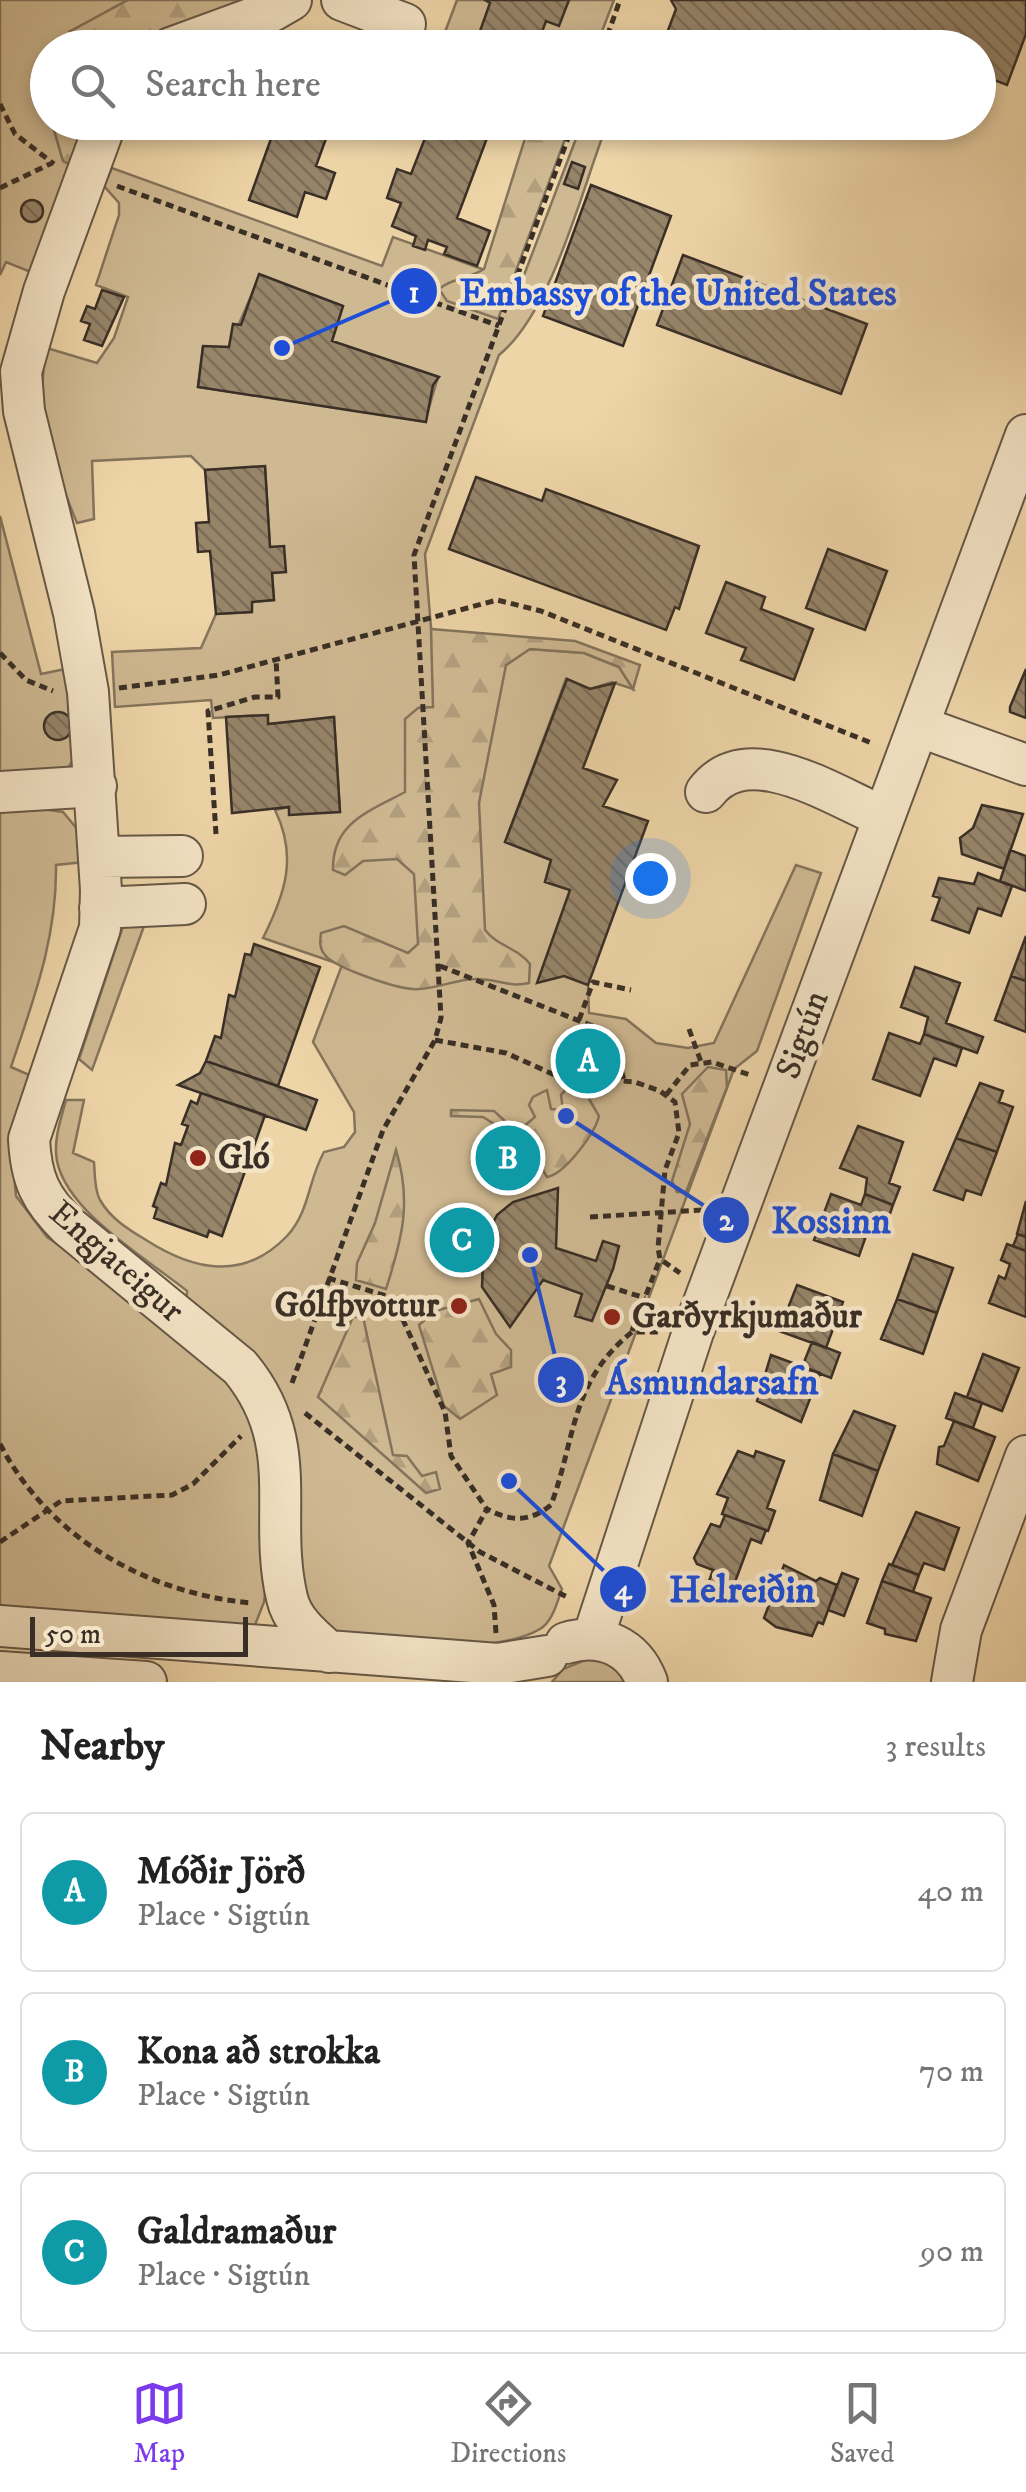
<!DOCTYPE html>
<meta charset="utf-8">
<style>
:root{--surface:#fff;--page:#f6f6f6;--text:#222;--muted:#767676;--line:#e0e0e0;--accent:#7c3aed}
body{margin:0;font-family:"IM FELL DW Pica",serif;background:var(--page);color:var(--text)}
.scale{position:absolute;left:30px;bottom:25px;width:218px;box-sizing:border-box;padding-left:10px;border:5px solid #392f26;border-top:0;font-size:28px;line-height:35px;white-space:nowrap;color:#392f26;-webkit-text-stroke:8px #f4e4c6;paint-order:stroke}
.you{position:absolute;left:650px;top:878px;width:35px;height:35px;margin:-25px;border:8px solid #fff;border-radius:50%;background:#1a73e8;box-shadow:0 0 0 15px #1a73e833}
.badge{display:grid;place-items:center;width:65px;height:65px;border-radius:50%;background:var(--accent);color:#fff;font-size:32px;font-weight:700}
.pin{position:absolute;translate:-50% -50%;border:5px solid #fff;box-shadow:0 2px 10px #0006}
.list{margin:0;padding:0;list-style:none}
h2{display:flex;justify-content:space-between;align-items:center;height:130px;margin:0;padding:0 40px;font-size:42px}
h2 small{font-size:32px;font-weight:400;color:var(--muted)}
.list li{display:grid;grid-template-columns:65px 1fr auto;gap:30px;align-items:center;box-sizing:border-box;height:160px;margin:0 20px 20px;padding:0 20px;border:2px solid var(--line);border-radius:15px}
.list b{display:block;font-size:38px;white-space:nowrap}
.list p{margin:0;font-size:32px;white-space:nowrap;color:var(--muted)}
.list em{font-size:32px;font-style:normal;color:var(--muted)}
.icon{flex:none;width:55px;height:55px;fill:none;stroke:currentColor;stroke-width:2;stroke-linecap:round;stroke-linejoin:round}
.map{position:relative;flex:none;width:1026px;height:1682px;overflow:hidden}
.search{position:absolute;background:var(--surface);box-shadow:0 5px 15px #0003;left:30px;right:30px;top:30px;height:110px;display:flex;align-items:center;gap:25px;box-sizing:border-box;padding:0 35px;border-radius:55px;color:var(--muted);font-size:38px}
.sheet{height:670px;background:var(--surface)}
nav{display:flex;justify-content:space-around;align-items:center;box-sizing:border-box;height:140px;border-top:2px solid var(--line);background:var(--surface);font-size:28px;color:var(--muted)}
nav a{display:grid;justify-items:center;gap:5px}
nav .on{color:var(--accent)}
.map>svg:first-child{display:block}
.green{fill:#cfb992;stroke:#84745c;stroke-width:2.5;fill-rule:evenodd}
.forest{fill:url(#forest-firs);stroke:#84745c;stroke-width:2.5}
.building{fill:url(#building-back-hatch);stroke:#392f26;stroke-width:2.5}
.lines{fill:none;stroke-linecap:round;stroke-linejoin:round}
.minor-casing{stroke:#665846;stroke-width:44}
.path{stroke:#392f26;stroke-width:5;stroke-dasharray:8 5;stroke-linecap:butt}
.minor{stroke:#f4e4c6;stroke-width:40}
.poi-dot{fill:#8f2418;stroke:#f4e4c6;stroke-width:4}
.labels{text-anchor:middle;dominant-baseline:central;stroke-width:9;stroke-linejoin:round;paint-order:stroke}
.street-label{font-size:35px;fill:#392f26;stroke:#f4e4c6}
.poi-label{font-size:35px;font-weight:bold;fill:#392f26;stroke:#f4e4c6;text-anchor:start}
.leader{fill:none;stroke:#1d4ed8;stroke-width:4}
.callout-dot{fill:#1d4ed8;stroke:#f4e4c6;stroke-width:4}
.mark-label{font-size:30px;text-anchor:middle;font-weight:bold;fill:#fff}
.callout-label{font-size:38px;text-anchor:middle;font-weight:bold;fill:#1d4ed8;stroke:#f4e4c6;stroke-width:9;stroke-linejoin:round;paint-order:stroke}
</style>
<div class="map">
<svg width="1026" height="1682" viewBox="0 0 1026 1682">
<defs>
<pattern id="forest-firs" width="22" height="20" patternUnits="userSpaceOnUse" patternTransform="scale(2.5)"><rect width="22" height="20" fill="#cfb992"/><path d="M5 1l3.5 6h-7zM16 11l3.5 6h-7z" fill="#b29f7e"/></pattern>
<pattern id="building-back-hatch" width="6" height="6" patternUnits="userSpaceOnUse" patternTransform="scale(2.5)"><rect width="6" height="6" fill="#97856a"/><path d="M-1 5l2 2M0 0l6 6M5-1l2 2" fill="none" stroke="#7c6d57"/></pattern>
</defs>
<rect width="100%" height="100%" fill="#eed5a8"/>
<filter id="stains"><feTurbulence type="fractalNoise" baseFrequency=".002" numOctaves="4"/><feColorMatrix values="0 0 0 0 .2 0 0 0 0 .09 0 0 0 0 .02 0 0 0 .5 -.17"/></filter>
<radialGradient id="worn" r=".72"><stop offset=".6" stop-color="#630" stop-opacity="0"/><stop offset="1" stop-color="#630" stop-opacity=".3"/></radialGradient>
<!-- green -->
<path class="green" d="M 0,0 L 128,0 L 69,32 L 65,47 L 48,48 L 48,122 L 52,123 L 63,161 L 74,167 L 36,274 L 6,262 L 0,275 Z
M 457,0 L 614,0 L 596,47 L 439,48 Z
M 582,123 L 606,127 C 581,192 552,312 499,355 L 425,554 L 431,628 L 506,665 L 529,649 L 584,653 L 619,667 L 633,689 L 612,682 L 590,689 L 566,679 L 505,842 L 551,860 L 545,882 L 570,890 L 564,976 L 588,985 L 589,1013 L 626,1019 L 656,1043 L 688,1048 L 714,1043 L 796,865 L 821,873 L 757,1051 L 734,1069 L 549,1566 L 562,1589 C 557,1602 553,1621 540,1629 C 493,1657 387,1642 332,1641 L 294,1600 L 293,1441 L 186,1309 L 187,1291 C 147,1259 67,1212 57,1161 C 53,1140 61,1119 66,1100 L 84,1100 L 73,1153 L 94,1162 C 95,1173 94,1189 100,1200 C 111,1219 128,1229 146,1240 C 193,1270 243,1282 287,1236 C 310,1211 308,1180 324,1152 L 344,1147 L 355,1132 L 354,1112 L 313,1042 L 342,965 L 263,938 C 285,894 298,857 275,810 L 289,807 L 290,815 L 340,811 L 334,718 L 268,724 L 267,715 L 213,718 L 211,700 L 115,707 L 112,652 L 201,648 L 216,614 L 251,612 L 252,602 L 274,600 L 272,573 L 284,547 L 270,547 L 265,467 L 205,470 L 191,456 L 92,461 L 94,519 L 77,523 C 53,465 33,411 47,348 L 97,363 L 114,338 L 128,297 L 96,285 L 119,215 L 119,203 L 104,186 L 112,168 L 382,266 L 393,237 L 521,283 ZM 260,275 L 343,306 L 332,341 L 438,377 L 425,421 L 198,387 L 203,347 L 229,347 Z
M 0,516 L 41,674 L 70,668 L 73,760 L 66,771 L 0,780 Z
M 28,807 L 63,812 L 78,830 L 85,862 L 56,865 C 57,938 34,998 11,1067 L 36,1078 L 13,1163 L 16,1196 L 47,1237 L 153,1307 L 215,1365 L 254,1416 L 269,1562 L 264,1602 L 255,1625 L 243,1633 L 0,1609 L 0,808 Z
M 126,917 L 144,926 L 92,1070 L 79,1059 Z
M 590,1658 L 604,1660 L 631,1682 L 552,1682 L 563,1669 Z"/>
<!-- forest -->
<path class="forest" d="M 128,0 L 249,0 L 178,24 L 129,47 L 65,48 L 69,32 Z
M 52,123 L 93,123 L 74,167 L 63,161 Z
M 522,123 L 571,123 L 498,319 L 447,301 L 439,289 C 453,277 469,279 484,269 L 527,132 Z
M 431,629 L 575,641 L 640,665 L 633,689 L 619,667 L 584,653 L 530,649 L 506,665 L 479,803 L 485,930 C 498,947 517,947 530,964 L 529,983 C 509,988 495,978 475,979 C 455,979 432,991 413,989 C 395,988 335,968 325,955 C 319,948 320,941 321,933 L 344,926 L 408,953 L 418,944 L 414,874 L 397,859 L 363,861 L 345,875 L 333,870 C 332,823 368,812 405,792 L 405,719 L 418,708 L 433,707 Z
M 708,1067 L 726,1070 L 727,1087 L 686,1192 L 677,1192 L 672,1181 L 690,1124 L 682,1094 Z
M 569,1086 L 585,1092 L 599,1116 C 595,1133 565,1174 547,1177 L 529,1146 L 483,1117 L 451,1116 L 451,1110 L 494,1111 L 517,1132 L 535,1117 L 529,1105 L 533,1097 L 547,1090 L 551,1109 L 563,1110 L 561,1095 Z
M 396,1150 C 412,1202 402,1239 386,1289 L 356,1280 L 357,1263 L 375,1223 Z
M 479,1299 L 496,1334 L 511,1350 L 511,1367 L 491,1374 L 497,1395 L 460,1419 L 444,1406 L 419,1325 L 435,1311 Z
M 353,1317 L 363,1317 L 393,1455 L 407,1456 L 422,1476 L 436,1472 L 440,1489 L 426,1493 L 318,1397 Z"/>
<!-- building -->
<path class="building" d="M 485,0 L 569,0 L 559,26 L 546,21 L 536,48 L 474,48 L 490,3 Z
M 1026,0 L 1026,34 L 1007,85 L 978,74 L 978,48 L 797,48 L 777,36 L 772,48 L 698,48 L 667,33 L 676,9 L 671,0 Z
M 277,122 L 332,122 L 316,166 L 335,173 L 326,199 L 305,192 L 297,217 L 249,200 Z
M 425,122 L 493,122 L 457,218 L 490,231 L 477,266 L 444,254 L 447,247 L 428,240 L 425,250 L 413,246 L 416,236 L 392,226 L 401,203 L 387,198 L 397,169 L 411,174 L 429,128 Z
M 572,162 L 585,167 L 578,189 L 564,184 Z
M 591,185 L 671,216 L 623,346 L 543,316 Z
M21 211a11 11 0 1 1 22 0a11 11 0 1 1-22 0Z
M 683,255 L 867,324 L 841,394 L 657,325 Z
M 259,274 L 343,306 L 332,341 L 439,377 L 433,385 L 426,422 L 198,387 L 203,346 L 229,347 L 233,324 L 241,325 Z
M 102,290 L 124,297 L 102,346 L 84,340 L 90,324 L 81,321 L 87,306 L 95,309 Z
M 265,466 L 270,547 L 284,546 L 286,572 L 272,573 L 274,600 L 252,602 L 252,612 L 216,614 L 210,551 L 198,552 L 196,523 L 209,522 L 205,470 Z
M 476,477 L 542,501 L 546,489 L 699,546 L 679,609 L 675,607 L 666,630 L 449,549 Z
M 828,549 L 887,571 L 865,630 L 806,608 Z
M 726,582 L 765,597 L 761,609 L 813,629 L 794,680 L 741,660 L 746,648 L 706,633 Z
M 1026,669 L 1026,718 L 1010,712 L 1010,707 Z
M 567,679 L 590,689 L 615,683 L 583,768 L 617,780 L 603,806 L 648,821 L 588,985 L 564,976 L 537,983 L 570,890 L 545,882 L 551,860 L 505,842 Z
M44 726a14 14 0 1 1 28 0a14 14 0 1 1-28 0Z
M 268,715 L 268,724 L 334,717 L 340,812 L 289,815 L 289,807 L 232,813 L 226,717 Z
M 982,805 L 1023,814 L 1004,869 L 962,854 L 960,838 L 973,828 Z
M 1010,850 L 1026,856 L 1026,891 L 1000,881 Z
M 978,873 L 1012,886 L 1001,916 L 978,908 L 969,933 L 932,920 L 940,898 L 933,896 L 939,878 L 974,884 Z
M 1026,936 L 1026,981 L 1011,976 Z
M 254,944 L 320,967 L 278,1086 L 206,1061 L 215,1036 L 221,1038 L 229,995 L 235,997 L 245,954 L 251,955 Z
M 915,967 L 960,983 L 946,1023 L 983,1037 L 977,1053 L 924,1034 L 928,1017 L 901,1007 Z
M 1011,976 L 1026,981 L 1026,1032 L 995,1020 Z
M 889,1033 L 920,1044 L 924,1034 L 962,1048 L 956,1066 L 934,1058 L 920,1096 L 873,1079 Z
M 206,1061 L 317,1100 L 306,1130 L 178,1085 L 200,1073 Z
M 980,1083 L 1003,1091 L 999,1102 L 1013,1107 L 997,1152 L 956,1138 Z
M 201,1093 L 265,1115 L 222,1236 L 209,1231 L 207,1237 L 154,1218 L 157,1208 L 153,1206 L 161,1183 L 166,1185 L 175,1143 L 181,1145 L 188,1126 L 182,1124 L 191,1101 L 197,1104 Z
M 858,1126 L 903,1142 L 889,1183 L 900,1187 L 893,1205 L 865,1194 L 867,1178 L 840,1168 Z
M 956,1138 L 997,1152 L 981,1195 L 966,1190 L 963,1200 L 934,1190 Z
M 558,1188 L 556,1248 L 596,1261 L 603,1241 L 619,1246 L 613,1269 L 592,1321 L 575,1316 L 582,1294 L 543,1280 L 510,1327 L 482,1287 L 484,1240 L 497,1215 L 513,1202 Z
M 831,1194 L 861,1205 L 865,1194 L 893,1205 L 887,1222 L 873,1216 L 859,1256 L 814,1240 Z
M 1026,1201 L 1026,1237 L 1017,1234 Z
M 1018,1234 L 1026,1237 L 1026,1251 L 1013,1246 Z
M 1007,1244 L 1026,1251 L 1026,1317 L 989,1303 L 999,1276 L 1005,1279 L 1010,1264 L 1001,1260 Z
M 913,1254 L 953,1268 L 937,1313 L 897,1299 Z
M 797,1285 L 843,1302 L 826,1348 L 779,1331 Z
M 897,1299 L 937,1313 L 923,1354 L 881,1339 Z
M 812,1342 L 840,1353 L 831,1378 L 802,1367 Z
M 983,1354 L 1019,1368 L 1002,1411 L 967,1397 Z
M 771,1355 L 820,1373 L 801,1422 L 757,1401 Z
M 955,1393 L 982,1403 L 973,1428 L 946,1418 Z
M 854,1411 L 895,1426 L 878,1471 L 833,1454 Z
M 954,1421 L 995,1437 L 978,1481 L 937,1464 L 939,1447 L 944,1446 Z
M 738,1451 L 754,1457 L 756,1451 L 784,1461 L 767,1508 L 775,1511 L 768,1531 L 722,1514 L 728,1498 L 717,1494 Z
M 833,1454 L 878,1471 L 862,1516 L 820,1500 Z
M 916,1512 L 959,1528 L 944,1570 L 924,1563 L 919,1575 L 892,1565 Z
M 725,1515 L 766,1530 L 761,1543 L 751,1539 L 732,1590 L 709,1581 L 713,1570 L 697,1564 L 694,1558 L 711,1524 L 720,1527 Z
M 889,1564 L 919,1575 L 913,1592 L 882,1581 Z
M 784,1565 L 816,1581 L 820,1578 L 837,1585 L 823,1624 L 818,1622 L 812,1636 L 776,1627 L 764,1618 Z
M 842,1573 L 858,1579 L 844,1616 L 828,1610 Z
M 882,1581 L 931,1598 L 916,1641 L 885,1634 L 885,1629 L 867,1623 Z"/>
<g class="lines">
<defs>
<path id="minor" d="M 342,0 L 405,24
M 171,48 L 272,11 L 291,0
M 106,122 L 44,291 L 21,372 L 24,411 L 74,613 L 88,692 L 101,890 L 100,928 L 29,1139 C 31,1179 40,1199 69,1227 L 240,1367 C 304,1444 267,1513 287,1598 C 292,1621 312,1637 329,1652
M 918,726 L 1026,765
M 0,792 L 96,786
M 706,792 C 748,737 835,797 884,817
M 100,857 L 182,856
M 100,908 L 185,904
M 0,1626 L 498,1664 L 547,1656
M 593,1638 L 693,1332 L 1026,435
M 566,1643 C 602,1632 634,1647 647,1682
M 0,1672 L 146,1682
M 952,1682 L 961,1630 L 1026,1456"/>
</defs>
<!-- minor casing -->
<use href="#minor" class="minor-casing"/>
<!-- path -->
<path class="path" d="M 603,48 L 620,0
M 0,104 L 15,134 L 54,164
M 117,186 L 499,326
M 0,188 L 52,163
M 0,653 L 26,680 L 53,691
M 119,688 L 219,675 L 497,600 L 541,611 L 874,744
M 216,834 L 208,711 L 255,697 L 278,697 L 276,659
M 440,966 L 600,1029 L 612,1039 L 624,1080
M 579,1020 L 593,982 L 631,990
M 689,1029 L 701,1062
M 435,1040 L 506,1053 L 557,1076 L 635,1082 L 660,1091 L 675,1102 L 679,1133 L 665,1170 L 658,1248 L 660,1259 L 680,1273
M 666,1095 L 690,1065 L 712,1062 L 753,1076
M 590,1217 L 702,1210
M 328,1278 L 393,1298 L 445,1412 L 451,1456 L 486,1508
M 607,1286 L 645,1298
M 632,1331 L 660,1259
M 292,1383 L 383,1130 L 435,1040 L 441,1018 L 414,555 L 574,122
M 305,1413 L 480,1552 L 567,1597
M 0,1444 C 49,1539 149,1594 252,1603
M 0,1542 L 61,1501 L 172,1495 L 193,1484 L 241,1436
M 496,1633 L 494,1605 L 468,1543 L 487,1509 C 511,1522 530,1522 551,1505 C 576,1438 570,1382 632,1332 L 660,1332"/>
<!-- minor -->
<use href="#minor" class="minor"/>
</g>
<!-- markers -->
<g class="poi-dot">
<circle cx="198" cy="1158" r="10"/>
<circle cx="459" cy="1306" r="10"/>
<circle cx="612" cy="1317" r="10"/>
</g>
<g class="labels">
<!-- street labels -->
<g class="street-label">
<text transform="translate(803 1035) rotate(-70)">Sigtún</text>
<text transform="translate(116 1262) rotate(41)">Engjateigur</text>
</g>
<!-- poi labels -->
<g class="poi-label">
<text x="218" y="1158">Gló</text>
<text x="439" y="1306" text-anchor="end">Gólfþvottur</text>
<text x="632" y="1317">Garðyrkjumaður</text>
</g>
</g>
<!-- callouts -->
<path class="leader" d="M282 348L414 291M566 1116L726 1220M530 1255L561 1380M509 1481L623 1589"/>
<g class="callout-dot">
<circle cx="282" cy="348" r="10"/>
<circle cx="566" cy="1116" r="10"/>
<circle cx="530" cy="1255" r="10"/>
<circle cx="509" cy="1481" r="10"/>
<circle cx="414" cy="291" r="25"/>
<circle cx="726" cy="1220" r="25"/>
<circle cx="561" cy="1380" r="25"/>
<circle cx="623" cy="1589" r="25"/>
</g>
<g class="mark-label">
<text x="414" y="302">1</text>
<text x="726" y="1230">2</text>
<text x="561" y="1391">3</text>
<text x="623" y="1599">4</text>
</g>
<g class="callout-label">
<text x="678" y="305">Embassy of the United States</text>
<text x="831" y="1233">Kossinn</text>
<text x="712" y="1394">Ásmundarsafn</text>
<text x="742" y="1602">Helreiðin</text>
</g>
<rect width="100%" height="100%" filter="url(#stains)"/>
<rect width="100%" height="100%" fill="url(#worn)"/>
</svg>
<div class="scale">50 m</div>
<div class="you"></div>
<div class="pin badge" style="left:588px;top:1061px;background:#0f9aa8">A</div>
<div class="pin badge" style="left:508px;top:1158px;background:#0f9aa8">B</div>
<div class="pin badge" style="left:462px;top:1240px;background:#0f9aa8">C</div>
<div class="search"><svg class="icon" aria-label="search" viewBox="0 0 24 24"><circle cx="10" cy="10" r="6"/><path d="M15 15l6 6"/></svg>Search here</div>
</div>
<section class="sheet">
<h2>Nearby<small>3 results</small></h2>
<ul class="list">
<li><span class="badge" style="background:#0f9aa8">A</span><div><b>Móðir Jörð</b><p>Place · Sigtún</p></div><em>40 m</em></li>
<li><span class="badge" style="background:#0f9aa8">B</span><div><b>Kona að strokka</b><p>Place · Sigtún</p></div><em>70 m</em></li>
<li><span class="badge" style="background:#0f9aa8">C</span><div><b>Galdramaður</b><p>Place · Sigtún</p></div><em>90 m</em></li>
</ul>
</section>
<nav>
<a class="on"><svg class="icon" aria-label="map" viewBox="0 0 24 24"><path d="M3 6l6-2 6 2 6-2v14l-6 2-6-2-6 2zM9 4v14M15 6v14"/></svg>Map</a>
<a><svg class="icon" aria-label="directions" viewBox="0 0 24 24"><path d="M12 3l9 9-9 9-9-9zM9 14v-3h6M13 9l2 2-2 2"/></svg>Directions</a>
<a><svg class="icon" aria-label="saved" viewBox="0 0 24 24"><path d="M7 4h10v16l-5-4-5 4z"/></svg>Saved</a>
</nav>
